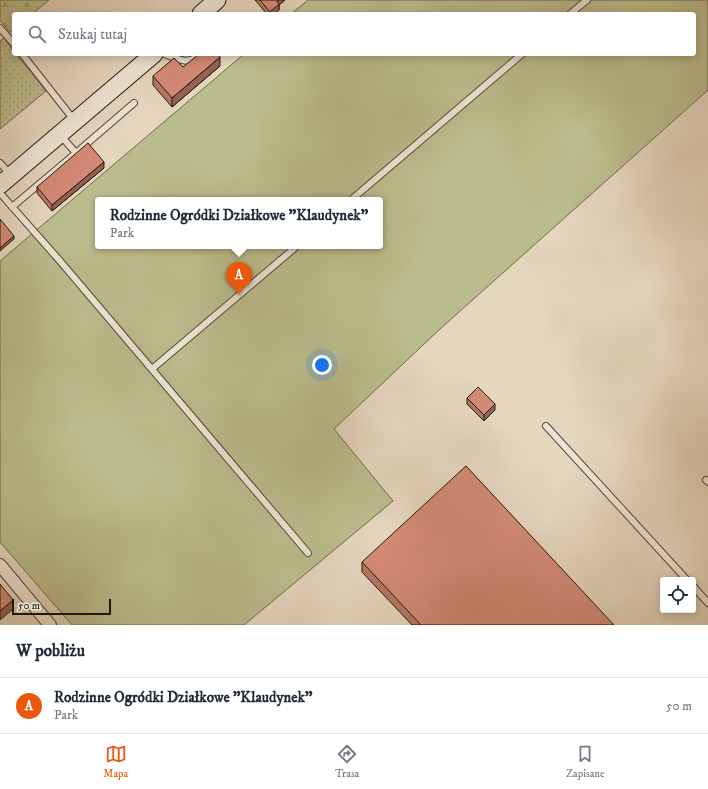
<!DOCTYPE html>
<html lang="pl">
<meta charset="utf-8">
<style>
:root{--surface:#fff;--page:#f6f6f7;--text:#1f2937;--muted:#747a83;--line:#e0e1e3;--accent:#ea580c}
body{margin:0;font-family:"IM FELL DW Pica",serif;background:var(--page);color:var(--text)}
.controls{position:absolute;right:12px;bottom:12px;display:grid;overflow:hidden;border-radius:4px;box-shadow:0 2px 10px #0003}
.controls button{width:36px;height:36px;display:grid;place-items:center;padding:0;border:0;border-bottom:1px solid var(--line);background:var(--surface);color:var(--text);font:20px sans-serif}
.scale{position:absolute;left:12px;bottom:10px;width:99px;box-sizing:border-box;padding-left:4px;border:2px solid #241807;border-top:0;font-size:11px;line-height:14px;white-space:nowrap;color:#241807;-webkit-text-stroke:3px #eee4d5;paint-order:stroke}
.you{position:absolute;left:322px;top:365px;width:14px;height:14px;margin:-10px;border:3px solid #fff;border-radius:50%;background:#1a73e8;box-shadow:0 0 0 6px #1a73e833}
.badge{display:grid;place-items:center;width:26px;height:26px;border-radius:50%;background:var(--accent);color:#fff;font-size:13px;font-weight:700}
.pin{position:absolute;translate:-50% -33px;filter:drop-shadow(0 1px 2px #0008)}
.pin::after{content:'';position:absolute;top:21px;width:14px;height:12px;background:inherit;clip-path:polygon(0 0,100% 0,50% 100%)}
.popup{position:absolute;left:95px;top:197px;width:288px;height:52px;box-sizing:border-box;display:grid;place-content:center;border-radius:4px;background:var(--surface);filter:drop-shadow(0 1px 3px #0005);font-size:13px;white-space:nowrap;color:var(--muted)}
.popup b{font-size:15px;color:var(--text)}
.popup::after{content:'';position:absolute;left:50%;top:100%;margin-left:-8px;border:8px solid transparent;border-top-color:var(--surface)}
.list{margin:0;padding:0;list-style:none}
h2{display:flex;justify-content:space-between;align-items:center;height:52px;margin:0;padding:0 16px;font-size:17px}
h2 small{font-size:13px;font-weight:400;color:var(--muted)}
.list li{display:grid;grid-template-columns:26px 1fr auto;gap:12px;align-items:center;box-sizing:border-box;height:56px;padding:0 16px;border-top:1px solid var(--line)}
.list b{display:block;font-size:15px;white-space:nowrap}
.list p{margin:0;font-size:13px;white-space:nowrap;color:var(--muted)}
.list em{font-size:13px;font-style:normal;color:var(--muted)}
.icon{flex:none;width:22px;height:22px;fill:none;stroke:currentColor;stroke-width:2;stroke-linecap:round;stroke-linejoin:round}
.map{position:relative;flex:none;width:708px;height:625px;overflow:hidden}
.search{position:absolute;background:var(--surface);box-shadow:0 2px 10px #0003;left:12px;right:12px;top:12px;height:44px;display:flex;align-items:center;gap:10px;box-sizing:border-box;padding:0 14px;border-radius:4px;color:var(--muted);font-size:15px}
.sheet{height:108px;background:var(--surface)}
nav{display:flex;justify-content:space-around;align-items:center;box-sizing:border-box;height:56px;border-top:1px solid var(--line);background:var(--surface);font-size:11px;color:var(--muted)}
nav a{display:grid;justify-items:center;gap:2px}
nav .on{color:var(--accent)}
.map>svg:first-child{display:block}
.grass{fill:url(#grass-dots);stroke:#706a4a}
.forest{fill:url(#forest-firs);stroke:#706a4a}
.garden{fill:#bbbc8d;stroke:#706a4a;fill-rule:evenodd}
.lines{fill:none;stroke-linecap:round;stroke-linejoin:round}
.lane-casing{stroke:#544835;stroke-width:8}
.street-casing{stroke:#544835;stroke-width:14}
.secondary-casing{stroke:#241807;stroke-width:19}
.lane{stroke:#eee4d5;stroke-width:6}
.street{stroke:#eee4d5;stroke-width:12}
.secondary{stroke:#eee4d5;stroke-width:17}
.wall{fill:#b57766;stroke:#241807}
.shaded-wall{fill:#946153;stroke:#241807}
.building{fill:#d38a77;stroke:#241807}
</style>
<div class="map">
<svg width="708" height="625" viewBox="0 0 708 625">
<defs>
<pattern id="grass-dots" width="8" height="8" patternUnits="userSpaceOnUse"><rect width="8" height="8" fill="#bbbc8d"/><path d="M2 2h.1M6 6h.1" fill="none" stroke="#a1a178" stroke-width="1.8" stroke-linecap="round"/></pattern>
<pattern id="forest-firs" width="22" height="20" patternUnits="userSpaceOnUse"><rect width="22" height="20" fill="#bbbc8d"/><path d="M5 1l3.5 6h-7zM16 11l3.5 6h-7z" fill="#a1a178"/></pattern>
</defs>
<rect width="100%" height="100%" fill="#e5d6be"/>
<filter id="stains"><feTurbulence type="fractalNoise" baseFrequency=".005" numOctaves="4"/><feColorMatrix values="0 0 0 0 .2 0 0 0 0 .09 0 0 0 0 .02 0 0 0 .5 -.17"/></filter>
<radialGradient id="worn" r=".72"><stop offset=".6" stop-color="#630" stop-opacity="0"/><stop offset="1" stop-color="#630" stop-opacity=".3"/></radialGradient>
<!-- grass -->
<path class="grass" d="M 4,38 L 14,51 L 14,54 L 16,54 L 46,91 L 0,129 L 0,41 Z"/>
<!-- forest -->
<path class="forest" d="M 0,0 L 49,0 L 32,14 L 14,14 L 14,29 L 10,32 L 0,20 Z"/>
<!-- garden -->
<path class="garden" d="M 308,0 L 708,0 L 708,90 L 440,329 L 334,429 L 393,501 L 244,625 L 72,625 L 0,542 L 0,261 L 244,54 L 694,54 L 694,14 L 291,14 ZM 98,200 L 380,200 L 380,246 L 98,246 Z"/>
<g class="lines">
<defs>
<path id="lane" d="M 570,14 L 587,0
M 0,28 L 14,44
M 22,54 L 74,120
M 164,54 C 179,59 187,66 201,54
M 60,135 L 76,153 L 134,103
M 0,163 L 10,174
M 0,193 L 60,261 L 308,553
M 351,200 L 522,54
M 12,207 L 76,153
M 152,369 L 297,246
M 546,426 L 687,580
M 706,480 L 708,482
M 693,586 L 708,603"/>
<path id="street" d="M 0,565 L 50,625"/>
<path id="secondary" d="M 201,14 L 217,0
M 0,185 L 154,54"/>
</defs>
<!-- lane casing -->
<use href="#lane" class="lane-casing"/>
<!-- street casing -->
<use href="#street" class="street-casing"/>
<!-- secondary casing -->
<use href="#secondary" class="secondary-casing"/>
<!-- lane -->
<use href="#lane" class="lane"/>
<!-- street -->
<use href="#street" class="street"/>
<!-- secondary -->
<use href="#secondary" class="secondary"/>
</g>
<!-- wall -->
<path class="wall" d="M 255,0 L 285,0 L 279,5 L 279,10 L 275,14 L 267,14 Z
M 220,66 L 172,107 L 153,85 L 153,76 L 183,67 Z
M 104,168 L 52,211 L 37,193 L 37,187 Z
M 467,398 L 495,410 L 484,421 L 467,404 Z
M 362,562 L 614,625 L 412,625 L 362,572 Z"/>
<!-- shaded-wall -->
<path class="shaded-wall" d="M 278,0 L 285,0 L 279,5 L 279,10 L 275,14 L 270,14 L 270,12 Z
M 220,57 L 220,66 L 172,107 L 172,98 Z
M 104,162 L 104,168 L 52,211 L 52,205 Z
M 14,236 L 14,239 L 0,251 L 0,248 Z
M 495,404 L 495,410 L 484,421 L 484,415 Z
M 13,600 L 13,609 L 0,620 L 0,611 Z"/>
<!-- building -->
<path class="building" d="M 260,0 L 278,0 L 277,1 L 279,4 L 270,12 Z
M 199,54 L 218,54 L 220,57 L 172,98 L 153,76 L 174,58 L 183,67 Z
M 88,143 L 104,162 L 52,205 L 37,187 Z
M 0,219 L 14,236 L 0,248 Z
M 478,387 L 495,404 L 484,415 L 467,398 Z
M 466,466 L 614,625 L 421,625 L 362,562 Z
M 0,584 L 13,600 L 0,611 Z"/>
<rect width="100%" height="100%" filter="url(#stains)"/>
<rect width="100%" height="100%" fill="url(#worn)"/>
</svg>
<div class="controls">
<button><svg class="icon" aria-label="locate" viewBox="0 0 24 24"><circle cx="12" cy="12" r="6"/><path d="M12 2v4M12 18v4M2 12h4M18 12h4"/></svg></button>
</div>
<div class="scale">50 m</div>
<div class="you"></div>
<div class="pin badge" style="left:239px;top:295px">A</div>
<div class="popup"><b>Rodzinne Ogródki Działkowe &quot;Klaudynek&quot;</b>Park</div>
<div class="search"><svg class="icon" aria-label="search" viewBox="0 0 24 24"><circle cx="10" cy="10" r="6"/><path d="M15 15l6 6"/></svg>Szukaj tutaj</div>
</div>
<section class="sheet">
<h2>W pobliżu<small></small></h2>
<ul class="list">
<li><span class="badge">A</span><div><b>Rodzinne Ogródki Działkowe &quot;Klaudynek&quot;</b><p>Park</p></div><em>50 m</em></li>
</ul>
</section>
<nav>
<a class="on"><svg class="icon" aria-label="map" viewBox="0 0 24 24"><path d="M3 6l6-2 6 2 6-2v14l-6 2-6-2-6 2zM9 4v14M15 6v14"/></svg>Mapa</a>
<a><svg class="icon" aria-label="directions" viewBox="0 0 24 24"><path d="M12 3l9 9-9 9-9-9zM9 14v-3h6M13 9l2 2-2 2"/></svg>Trasa</a>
<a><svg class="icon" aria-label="saved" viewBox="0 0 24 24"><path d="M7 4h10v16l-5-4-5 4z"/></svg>Zapisane</a>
</nav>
